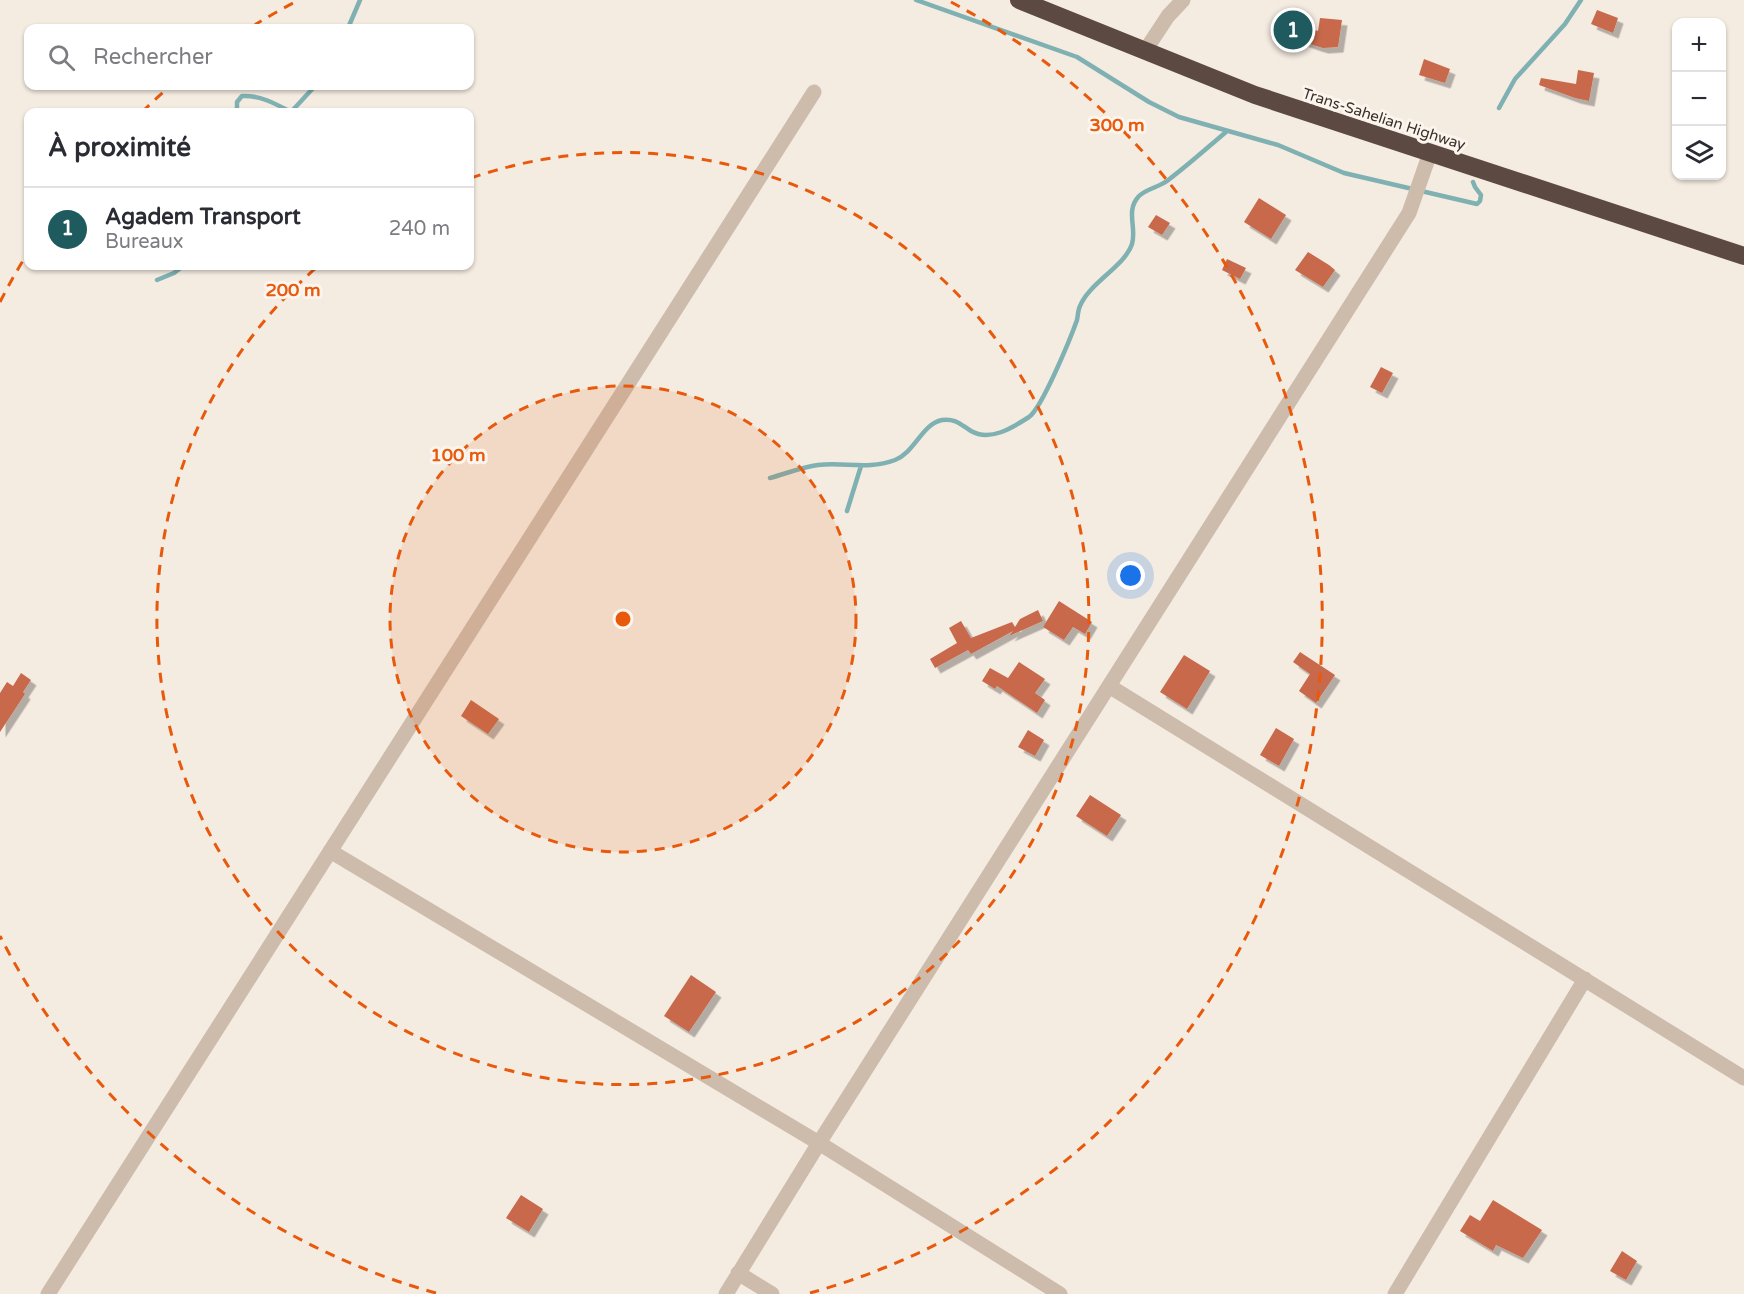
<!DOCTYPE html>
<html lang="fr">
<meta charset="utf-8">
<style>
:root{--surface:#fff;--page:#f7f7f7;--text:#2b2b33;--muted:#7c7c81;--line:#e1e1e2;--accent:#1f5a5e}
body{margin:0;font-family:"Varela Round",sans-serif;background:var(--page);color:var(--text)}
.controls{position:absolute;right:18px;top:18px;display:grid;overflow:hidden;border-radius:12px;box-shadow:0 2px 4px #0004}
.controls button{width:54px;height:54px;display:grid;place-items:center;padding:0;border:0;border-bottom:2px solid var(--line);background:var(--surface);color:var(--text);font:30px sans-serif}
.you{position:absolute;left:1131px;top:576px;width:21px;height:21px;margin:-15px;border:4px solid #fff;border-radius:50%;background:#1a73e8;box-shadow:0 0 0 9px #1a73e833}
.badge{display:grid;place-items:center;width:39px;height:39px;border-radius:50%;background:var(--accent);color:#fff;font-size:20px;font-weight:700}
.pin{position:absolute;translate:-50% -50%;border:3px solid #fff;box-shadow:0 2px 6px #0006}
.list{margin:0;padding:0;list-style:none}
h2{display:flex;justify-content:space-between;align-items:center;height:78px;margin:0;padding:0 24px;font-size:26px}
h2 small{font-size:20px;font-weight:400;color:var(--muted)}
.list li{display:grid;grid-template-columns:39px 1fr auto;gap:18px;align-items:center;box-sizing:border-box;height:84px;padding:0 24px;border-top:2px solid var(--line)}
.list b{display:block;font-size:22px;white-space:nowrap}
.list p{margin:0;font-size:20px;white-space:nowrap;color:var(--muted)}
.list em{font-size:20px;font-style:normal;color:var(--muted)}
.icon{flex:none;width:33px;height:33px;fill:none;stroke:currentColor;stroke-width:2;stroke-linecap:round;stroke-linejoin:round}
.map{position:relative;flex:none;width:1744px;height:1294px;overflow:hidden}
.search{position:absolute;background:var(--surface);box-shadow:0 2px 4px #0004;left:24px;top:24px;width:450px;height:66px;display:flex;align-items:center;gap:15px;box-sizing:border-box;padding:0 21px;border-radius:12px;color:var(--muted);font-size:22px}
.panel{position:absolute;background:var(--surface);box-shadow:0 2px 4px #0004;left:24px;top:108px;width:450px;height:162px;border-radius:12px}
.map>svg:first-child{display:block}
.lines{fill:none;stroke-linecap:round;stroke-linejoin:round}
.stream{stroke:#7fb0b2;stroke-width:4.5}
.building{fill:#c8694b;filter:url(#shadow)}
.minor{stroke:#cdbbac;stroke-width:15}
.highway{stroke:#5c4a42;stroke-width:18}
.ring{fill:none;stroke:#e8590c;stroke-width:3;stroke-dasharray:10 8}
.labels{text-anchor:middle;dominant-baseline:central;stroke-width:6;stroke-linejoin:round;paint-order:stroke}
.street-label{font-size:15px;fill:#3b302b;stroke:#fbf5ee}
.centre{fill:#e8590c;stroke:#fbf5ee;stroke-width:3}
.ring-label{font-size:18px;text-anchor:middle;font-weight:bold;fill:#e8590c;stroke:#fbf5ee;stroke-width:6;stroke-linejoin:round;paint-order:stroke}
</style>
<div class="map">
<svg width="1744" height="1294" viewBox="0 0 1744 1294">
<defs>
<filter id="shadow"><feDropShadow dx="5.5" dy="5.5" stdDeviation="0" flood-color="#0004"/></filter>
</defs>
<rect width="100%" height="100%" fill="#f4ebe1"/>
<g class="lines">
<!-- stream -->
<path class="stream" d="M 916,0 L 1077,57 L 1149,102 L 1179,117 L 1278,145 L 1344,173 L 1477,204 L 1480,201 L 1481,195 L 1475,187 L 1473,182
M 348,28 L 360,0
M 1499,108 L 1515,79 L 1565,24 L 1581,0
M 240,112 L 237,109 L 237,102 L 242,96 C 260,95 276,104 291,112 L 315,86
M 157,280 L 174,273 L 183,266
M 770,478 C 785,474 802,467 818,465 C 845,462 868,470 895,460 C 915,452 922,424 942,420 C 955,418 960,424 971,431 C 990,442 1012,428 1029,417 C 1042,408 1071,337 1077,320 C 1078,315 1078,310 1080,306 C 1089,283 1125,266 1132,244 C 1137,227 1125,211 1139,196 C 1146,189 1159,187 1167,181 C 1187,166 1207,148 1226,132
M 847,511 L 861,466"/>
</g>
<!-- building -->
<path class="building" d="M 1597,10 L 1618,18 L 1613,33 L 1591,24 Z
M 1282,18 L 1318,31 L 1320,18 L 1342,20 L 1338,47 L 1323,48 L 1316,46 L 1276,32 Z
M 1424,59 L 1450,69 L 1445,83 L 1419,75 Z
M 1578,70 L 1594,73 L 1589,101 L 1575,98 L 1539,85 L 1541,78 L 1576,84 Z
M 1259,198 L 1286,215 L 1271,239 L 1244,222 Z
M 1156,215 L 1170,223 L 1162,235 L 1148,227 Z
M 1308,252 L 1329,265 L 1335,270 L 1323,287 L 1295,270 Z
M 1227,259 L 1246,268 L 1240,279 L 1222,270 Z
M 1381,367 L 1393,373 L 1382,393 L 1370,387 Z
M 1059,601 L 1092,622 L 1085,634 L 1073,627 L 1064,640 L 1043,627 Z
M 1038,610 L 1043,621 L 1009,636 L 1013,631 L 971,654 L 968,650 L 935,668 L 930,659 L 957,643 L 949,628 L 961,621 L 971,638 L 1012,622 L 1015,627 L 1020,619 Z
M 1300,652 L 1335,675 L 1316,703 L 1299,691 L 1310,674 L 1293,662 Z
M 1184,655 L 1210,671 L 1187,709 L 1160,692 Z
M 1019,662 L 1045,679 L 1035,693 L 1045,700 L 1037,713 L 997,686 L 995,689 L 982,681 L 990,668 L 1008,678 Z
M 21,673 L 31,680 L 23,692 L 25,694 L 0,732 L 0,693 L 7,682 L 13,686 Z
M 471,700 L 499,719 L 488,734 L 461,716 Z
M 1276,728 L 1294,739 L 1279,766 L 1260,755 Z
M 1028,730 L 1044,740 L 1035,756 L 1018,747 Z
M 1090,795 L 1121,815 L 1107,836 L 1076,816 Z
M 691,975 L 716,992 L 689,1032 L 664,1016 Z
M 521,1195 L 543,1209 L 529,1232 L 506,1218 Z
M 1493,1200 L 1542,1230 L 1523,1258 L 1496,1245 L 1493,1251 L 1460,1231 L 1470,1215 L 1480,1221 Z
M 1622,1251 L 1637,1261 L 1626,1280 L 1610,1271 Z"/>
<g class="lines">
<!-- minor -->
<path class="minor" d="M 1145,51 L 1168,16 L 1183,0
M 1109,686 L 1744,1078
M 330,851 L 819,1143 L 1060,1294
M 738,1273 L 772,1294
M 48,1294 L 814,92
M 726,1294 L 819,1143 L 1409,213 L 1430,153
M 1395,1294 L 1585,979"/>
<!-- highway -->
<path class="highway" d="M 1019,0 L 1255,95 L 1744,256"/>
</g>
<!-- distance rings -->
<circle cx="623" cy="619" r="233" fill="#e8590c" fill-opacity=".12"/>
<g class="ring">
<circle cx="623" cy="619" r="233"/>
<path d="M471 178A466 466 0 1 1 317 267"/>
<path d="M436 1293A699 699 0 0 1 0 936M0 302A699 699 0 0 1 27 254M142 112A699 699 0 0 1 169 87M253 26A699 699 0 0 1 295 2M951 2A699 699 0 0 1 810 1293"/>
</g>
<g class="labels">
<!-- street labels -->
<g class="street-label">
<text transform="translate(1384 119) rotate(18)">Trans-Sahelian Highway</text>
</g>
</g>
<circle cx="623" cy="619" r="9" class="centre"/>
<g class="ring-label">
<text x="1117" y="131">300 m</text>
<text x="293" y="296">200 m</text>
<text x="458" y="461">100 m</text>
</g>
</svg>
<div class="controls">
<button>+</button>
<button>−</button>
<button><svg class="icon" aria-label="layers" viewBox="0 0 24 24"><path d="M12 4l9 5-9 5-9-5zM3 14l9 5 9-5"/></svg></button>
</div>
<div class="you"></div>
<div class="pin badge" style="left:1293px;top:30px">1</div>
<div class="search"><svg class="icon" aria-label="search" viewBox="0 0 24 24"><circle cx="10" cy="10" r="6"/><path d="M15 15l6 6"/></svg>Rechercher</div>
<section class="panel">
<h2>À proximité<small></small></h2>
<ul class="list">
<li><span class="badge">1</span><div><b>Agadem Transport</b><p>Bureaux</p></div><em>240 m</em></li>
</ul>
</section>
</div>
